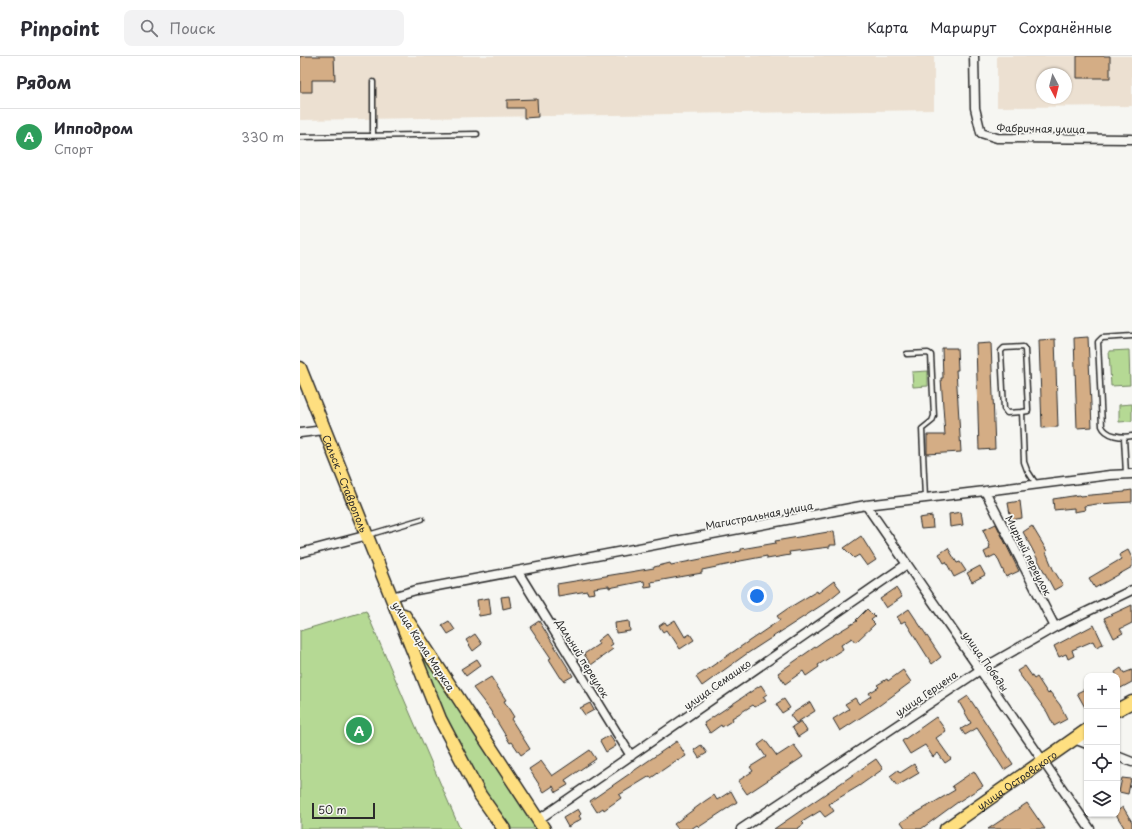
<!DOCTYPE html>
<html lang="ru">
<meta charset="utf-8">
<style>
:root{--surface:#fff;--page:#f2f2f3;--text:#2b2b33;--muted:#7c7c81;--line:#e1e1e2;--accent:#0f766e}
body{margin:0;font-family:"Playpen Sans",sans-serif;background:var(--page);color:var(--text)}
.controls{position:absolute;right:12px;bottom:12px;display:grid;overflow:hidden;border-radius:8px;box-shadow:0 1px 3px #0004}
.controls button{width:36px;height:36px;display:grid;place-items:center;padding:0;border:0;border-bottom:1px solid var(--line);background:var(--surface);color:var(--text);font:20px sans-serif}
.compass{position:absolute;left:736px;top:12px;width:36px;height:36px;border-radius:50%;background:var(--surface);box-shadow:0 1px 3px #0004;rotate:173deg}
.scale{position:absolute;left:12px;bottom:10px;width:63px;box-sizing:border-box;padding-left:4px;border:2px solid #2b2b2b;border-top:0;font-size:11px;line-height:14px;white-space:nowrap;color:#2b2b2b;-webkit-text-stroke:3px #f6f6f2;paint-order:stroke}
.you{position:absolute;left:457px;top:540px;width:14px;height:14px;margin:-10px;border:3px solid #fff;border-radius:50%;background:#1a73e8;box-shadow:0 0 0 6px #1a73e833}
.badge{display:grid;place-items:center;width:26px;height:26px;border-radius:50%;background:var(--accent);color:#fff;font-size:13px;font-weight:700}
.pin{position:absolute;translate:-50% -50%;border:2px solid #fff;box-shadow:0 1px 4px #0006}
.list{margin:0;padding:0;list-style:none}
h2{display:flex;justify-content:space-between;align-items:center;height:52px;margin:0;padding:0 16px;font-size:17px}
h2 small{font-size:13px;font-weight:400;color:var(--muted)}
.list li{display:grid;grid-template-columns:26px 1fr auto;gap:12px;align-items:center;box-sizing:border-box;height:56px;padding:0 16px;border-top:1px solid var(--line)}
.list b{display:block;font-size:15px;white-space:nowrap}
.list p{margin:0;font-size:13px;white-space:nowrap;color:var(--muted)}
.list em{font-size:13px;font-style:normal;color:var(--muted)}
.icon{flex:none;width:22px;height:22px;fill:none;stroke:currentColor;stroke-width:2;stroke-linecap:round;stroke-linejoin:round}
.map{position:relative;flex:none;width:832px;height:773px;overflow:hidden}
header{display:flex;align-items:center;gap:24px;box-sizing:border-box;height:56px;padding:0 20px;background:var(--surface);border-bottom:1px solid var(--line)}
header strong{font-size:19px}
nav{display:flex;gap:22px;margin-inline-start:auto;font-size:14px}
.search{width:280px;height:36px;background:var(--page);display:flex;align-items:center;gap:10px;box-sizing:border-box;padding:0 14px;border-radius:8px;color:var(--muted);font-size:15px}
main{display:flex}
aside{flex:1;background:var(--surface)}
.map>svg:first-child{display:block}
.built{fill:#ece0d1;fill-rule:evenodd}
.green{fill:#b5d994;stroke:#708260}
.building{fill:#d4ad85;stroke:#2b2b2b}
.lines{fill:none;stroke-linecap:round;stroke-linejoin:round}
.lane-casing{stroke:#2b2b2b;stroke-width:7}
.street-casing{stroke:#2b2b2b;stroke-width:11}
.primary-casing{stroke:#2b2b2b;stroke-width:15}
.lane{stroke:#f6f6f2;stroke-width:4}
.street{stroke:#f6f6f2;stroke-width:8}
.primary{stroke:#fedf80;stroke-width:12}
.labels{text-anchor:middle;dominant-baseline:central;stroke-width:3.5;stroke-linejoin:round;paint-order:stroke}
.street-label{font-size:10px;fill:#2b2b2b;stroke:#f6f6f2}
</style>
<header>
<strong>Pinpoint</strong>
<div class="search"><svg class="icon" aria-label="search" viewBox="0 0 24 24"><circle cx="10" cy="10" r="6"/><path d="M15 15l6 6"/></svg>Поиск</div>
<nav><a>Карта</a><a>Маршрут</a><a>Сохранённые</a></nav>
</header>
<main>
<aside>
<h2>Рядом<small></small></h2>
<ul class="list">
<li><span class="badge" style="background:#2e9e5b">A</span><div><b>Ипподром</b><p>Спорт</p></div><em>330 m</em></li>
</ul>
</aside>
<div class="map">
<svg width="832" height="773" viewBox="0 0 832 773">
<rect width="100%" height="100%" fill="#f6f6f2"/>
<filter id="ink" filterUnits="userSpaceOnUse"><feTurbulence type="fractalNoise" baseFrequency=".025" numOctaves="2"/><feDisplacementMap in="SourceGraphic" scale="8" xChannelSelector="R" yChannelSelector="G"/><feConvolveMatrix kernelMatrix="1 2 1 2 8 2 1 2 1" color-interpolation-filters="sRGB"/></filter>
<g filter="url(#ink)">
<!-- built -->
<path class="built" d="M 0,0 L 634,0 L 634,54 L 0,64 Z
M 697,0 L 832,0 L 832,50 L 697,51 ZM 742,18 L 766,18 L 766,42 L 742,42 Z"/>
<!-- green -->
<path class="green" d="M 829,294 L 830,329 L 811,330 L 809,295 Z
M 628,315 L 628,330 L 613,331 L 612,316 Z
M 832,348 L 832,365 L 819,366 L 819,349 Z
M 92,541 L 244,773 L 204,773 L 180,739 Z
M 66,555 L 160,773 L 0,773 L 0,575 Z"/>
<!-- building -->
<path class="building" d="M 0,0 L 34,0 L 35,24 L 12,24 L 12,36 L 0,36 Z
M 777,0 L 810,0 L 810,22 L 777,22 Z
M 237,43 L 238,61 L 224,62 L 224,52 L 207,52 L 207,44 Z
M 788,281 L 792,371 L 777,372 L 774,282 Z
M 755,283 L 758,371 L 742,372 L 739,284 Z
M 691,287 L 695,393 L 679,394 L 676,288 Z
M 642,292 L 657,292 L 658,314 L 656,314 L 661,396 L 627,398 L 627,379 L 645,379 L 641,322 L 643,322 Z
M 832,434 L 832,446 L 797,448 L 784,450 L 785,454 L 774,456 L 774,452 L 754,454 L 753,443 L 779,439 L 780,440 L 825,436 L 825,435 Z
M 720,445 L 722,462 L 711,464 L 708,447 Z
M 661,456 L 663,469 L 650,471 L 649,458 Z
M 632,460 L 633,472 L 621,473 L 619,462 Z
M 696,468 L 719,515 L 706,521 L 697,501 L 695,499 L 687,503 L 684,496 L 690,493 L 689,491 L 690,490 L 683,474 Z
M 732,470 L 747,495 L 746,496 L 753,513 L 763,529 L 754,534 L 723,476 Z
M 534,475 L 536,489 L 530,489 L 530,491 L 489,496 L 490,499 L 467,503 L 467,500 L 435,506 L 436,507 L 402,514 L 402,517 L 351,526 L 352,530 L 345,531 L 344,525 L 309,532 L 309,530 L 294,532 L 295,537 L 288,538 L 287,535 L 258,540 L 257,528 L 354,512 L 354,511 L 370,507 L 371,509 L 441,495 L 441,493 L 476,487 L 475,485 Z
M 561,480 L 576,504 L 567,510 L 559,499 L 554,502 L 544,492 Z
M 648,492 L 657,507 L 660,506 L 666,515 L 654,521 L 646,506 L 644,507 L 639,498 Z
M 828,494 L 832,502 L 832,511 L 795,532 L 789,522 L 821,503 L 819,499 Z
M 680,510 L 685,519 L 672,526 L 667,517 Z
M 534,525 L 541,534 L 525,547 L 445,599 L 402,630 L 396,621 L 480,564 L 477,560 L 487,553 L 517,535 L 518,537 Z
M 596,532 L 602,541 L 586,552 L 580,543 Z
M 209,540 L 211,551 L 203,553 L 201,541 Z
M 189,542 L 191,558 L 179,560 L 177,544 Z
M 832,549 L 832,567 L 820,573 L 823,577 L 814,582 L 804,562 Z
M 567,553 L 575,561 L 571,564 L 575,568 L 558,584 L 555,586 L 552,582 L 541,589 L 543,593 L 518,609 L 519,611 L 506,620 L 503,615 L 485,628 L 478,617 L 525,584 L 557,565 L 556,564 Z
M 609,553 L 641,601 L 632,608 L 605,565 L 601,567 L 597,561 Z
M 375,564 L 385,581 L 390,578 L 394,584 L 380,593 L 371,579 L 370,580 L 366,574 L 363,576 L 359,570 L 365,566 L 367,569 Z
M 149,565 L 155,574 L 148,578 L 142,569 Z
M 239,565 L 273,620 L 264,625 L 262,622 L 261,622 L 249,603 L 251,602 L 230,571 Z
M 329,565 L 330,575 L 316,577 L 315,567 Z
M 794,569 L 803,588 L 796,591 L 793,585 L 772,594 L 774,600 L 768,603 L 766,598 L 759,601 L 754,590 Z
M 175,578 L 182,588 L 173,595 L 166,584 Z
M 306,578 L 313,588 L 310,590 L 313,593 L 291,609 L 284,598 L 299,588 L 297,585 Z
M 177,603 L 181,609 L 166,620 L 161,613 Z
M 725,610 L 734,623 L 737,621 L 748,638 L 750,636 L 760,649 L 767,663 L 754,670 L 747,656 L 717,615 Z
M 821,612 L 824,617 L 832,614 L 832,626 L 817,634 L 817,620 L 815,616 Z
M 603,614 L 611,626 L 580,649 L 540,675 L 533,663 L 549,653 L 545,648 L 555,642 L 559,648 L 571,640 L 569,637 L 579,631 L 577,629 L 587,623 L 588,625 Z
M 191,621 L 206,644 L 204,645 L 214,661 L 211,663 L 230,693 L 221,699 L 212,686 L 210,687 L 190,654 L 173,632 Z
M 461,629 L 467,638 L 463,641 L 466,645 L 455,651 L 453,649 L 432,662 L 433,664 L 422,671 L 421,669 L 410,677 L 404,667 Z
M 787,632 L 787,655 L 777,637 Z
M 668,640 L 713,708 L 704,714 L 677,672 L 665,679 L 661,673 L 671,667 L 659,646 Z
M 484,643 L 490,652 L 482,657 L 476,648 Z
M 510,646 L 515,655 L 496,667 L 490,659 Z
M 290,647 L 294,654 L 285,659 L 280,652 Z
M 636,661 L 646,675 L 636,682 L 651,703 L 645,707 L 638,697 L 633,701 L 625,689 L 610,698 L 602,685 Z
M 501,665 L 507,675 L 498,681 L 492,671 Z
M 310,679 L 316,690 L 306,696 L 300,685 Z
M 465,684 L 477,700 L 494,689 L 503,701 L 447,738 L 438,725 L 453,715 L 450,711 L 466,701 L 458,689 Z
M 377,685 L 386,700 L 378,705 L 377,704 L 351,722 L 350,720 L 319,739 L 321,742 L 304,754 L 303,752 L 297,756 L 290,745 Z
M 401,689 L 407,697 L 399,702 L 394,694 Z
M 290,694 L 296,703 L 265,724 L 268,729 L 256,736 L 253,730 L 244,736 L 229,713 L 241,705 L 252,720 Z
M 576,703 L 583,713 L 559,730 L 529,748 L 534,755 L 525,761 L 520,755 L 502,766 L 504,768 L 497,773 L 474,773 Z
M 614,708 L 619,717 L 597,730 L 590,720 L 598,714 L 600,717 Z
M 674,715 L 683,730 L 658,746 L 621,773 L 606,773 L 601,766 L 655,734 L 652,730 Z
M 822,722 L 831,723 L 828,738 L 819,736 Z
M 431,735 L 437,746 L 399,771 L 397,769 L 391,773 L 378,773 L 374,768 L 405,745 L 414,739 L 417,744 Z
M 727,747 L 745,773 L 688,773 Z
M 823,751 L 832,766 L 832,773 L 825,773 L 817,760 L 817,755 Z
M 278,753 L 281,758 L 279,760 L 281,763 L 268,771 L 263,762 Z"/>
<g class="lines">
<defs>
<path id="lane" d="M 73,26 L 73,80
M 0,81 L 177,78
M 832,280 L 802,282 L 798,286 L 802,370 C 806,380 822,382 832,380
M 607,298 L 628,297 L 631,299 L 634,360 L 632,365 L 622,373 L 625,442
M 722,356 L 728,355 L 728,353 L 725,294 L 723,291 L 704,292 L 701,295 L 704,353 L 707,357 L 722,356 L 724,406 L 727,414 L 736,428
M 824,382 L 826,418
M 68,479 L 122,463"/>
<path id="street" d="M 674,0 L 675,52 L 681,77 L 697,82 L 832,83
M 0,377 L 24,374
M 685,435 L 755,571
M 566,449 L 790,773
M 0,497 L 68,479
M 218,516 L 331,700
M 92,541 L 116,534 L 566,449 L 685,435 L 810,419 L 832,418
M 774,683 L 787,688
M 817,700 L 832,706
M 238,764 L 607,508
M 441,773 L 680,614 L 755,571 L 832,534"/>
<g id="primary">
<path id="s1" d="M 0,312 L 140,663 L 180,739 L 204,773"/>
<path d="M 104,559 L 244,773"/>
<path d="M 817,654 L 832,646"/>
<path id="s2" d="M 646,773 L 787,674"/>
</g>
</defs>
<!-- lane casing -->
<use href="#lane" class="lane-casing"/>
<!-- street casing -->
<use href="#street" class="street-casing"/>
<!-- primary casing -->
<use href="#primary" class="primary-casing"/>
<!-- lane -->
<use href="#lane" class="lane"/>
<!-- street -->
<use href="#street" class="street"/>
<!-- primary -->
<use href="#primary" class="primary"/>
</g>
</g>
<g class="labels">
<!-- street labels -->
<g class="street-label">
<text transform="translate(741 72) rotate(1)">Фабричная улица</text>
<text stroke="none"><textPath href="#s1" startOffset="124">Сальск - Ставрополь</textPath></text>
<text transform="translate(459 459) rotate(-11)">Магистральная улица</text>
<text transform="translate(729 499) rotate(63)">Мирный переулок</text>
<text transform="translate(124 590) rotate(57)">улица Карла Маркса</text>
<text transform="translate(283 602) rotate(58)">Дальний переулок</text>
<text transform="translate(686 605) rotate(55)">улица Победы</text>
<text transform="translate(417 628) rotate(-35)">улица Семашко</text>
<text transform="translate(626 637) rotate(-34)">улица Герцена</text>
<text stroke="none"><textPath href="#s2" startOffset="86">улица Островского</textPath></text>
</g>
</g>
</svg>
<div class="controls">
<button>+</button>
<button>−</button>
<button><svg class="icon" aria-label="locate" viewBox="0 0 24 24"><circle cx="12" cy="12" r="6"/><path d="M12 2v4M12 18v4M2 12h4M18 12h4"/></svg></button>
<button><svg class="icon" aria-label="layers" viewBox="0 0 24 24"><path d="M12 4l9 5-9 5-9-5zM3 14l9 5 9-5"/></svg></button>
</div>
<svg class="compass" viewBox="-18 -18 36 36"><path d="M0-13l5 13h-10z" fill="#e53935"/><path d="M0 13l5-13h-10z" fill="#7c7c81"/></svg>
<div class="scale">50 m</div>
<div class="you"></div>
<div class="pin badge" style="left:59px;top:674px;background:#2e9e5b">A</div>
</div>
</main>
